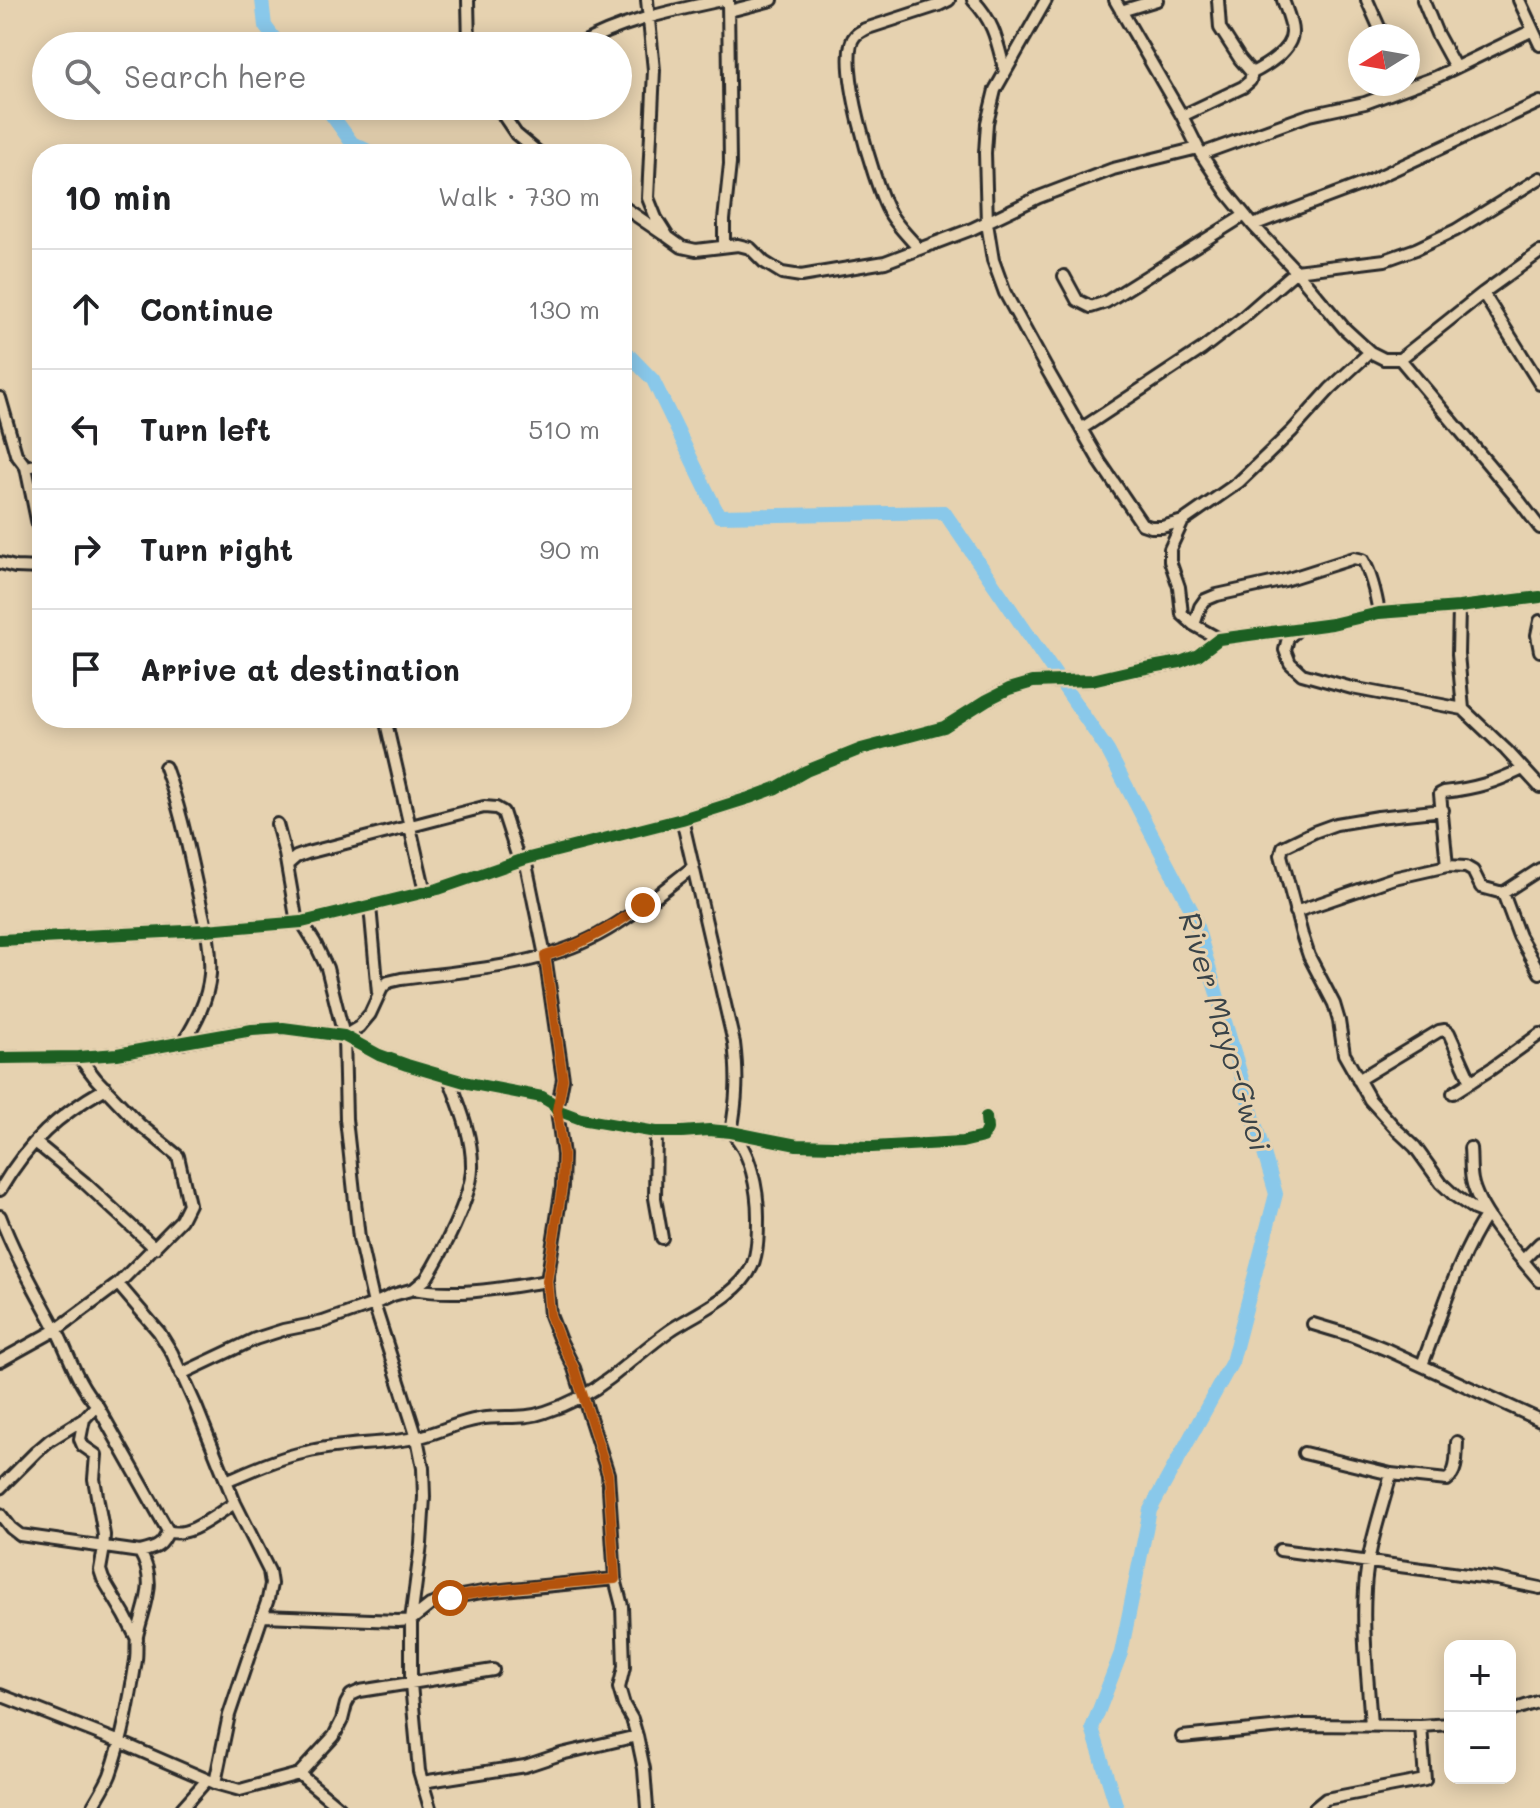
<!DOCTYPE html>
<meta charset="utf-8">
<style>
:root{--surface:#fff;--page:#f6f6f6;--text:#202124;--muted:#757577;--line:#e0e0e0}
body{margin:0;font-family:Mali,sans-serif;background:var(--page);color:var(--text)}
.controls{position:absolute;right:24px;bottom:24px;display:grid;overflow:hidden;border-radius:16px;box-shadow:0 4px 20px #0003}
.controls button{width:72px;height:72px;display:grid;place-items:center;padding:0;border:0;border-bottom:2px solid var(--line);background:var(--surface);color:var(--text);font:40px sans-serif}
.compass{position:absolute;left:1348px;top:24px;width:72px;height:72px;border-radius:50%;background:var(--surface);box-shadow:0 4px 20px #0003;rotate:259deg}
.stop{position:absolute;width:24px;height:24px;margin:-18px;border:6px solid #b45309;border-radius:50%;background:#fff}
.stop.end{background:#b45309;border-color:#fff;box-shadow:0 2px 8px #0008}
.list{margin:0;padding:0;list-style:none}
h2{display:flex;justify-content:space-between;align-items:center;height:104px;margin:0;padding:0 32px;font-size:34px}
h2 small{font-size:26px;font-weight:400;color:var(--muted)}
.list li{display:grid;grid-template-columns:52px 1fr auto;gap:24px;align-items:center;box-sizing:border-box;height:120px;padding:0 32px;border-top:2px solid var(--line)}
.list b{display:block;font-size:30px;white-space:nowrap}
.list em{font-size:26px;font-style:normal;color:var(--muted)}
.icon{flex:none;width:44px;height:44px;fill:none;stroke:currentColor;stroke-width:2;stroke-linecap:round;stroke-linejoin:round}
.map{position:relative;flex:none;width:1540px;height:1808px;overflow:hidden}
.search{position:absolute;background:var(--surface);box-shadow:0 4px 20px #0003;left:32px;top:32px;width:600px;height:88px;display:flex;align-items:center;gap:20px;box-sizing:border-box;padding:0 28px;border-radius:44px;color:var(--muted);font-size:30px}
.panel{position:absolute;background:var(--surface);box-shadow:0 4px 20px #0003;left:32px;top:144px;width:600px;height:584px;border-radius:32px}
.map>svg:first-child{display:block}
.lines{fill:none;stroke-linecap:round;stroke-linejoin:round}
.river{stroke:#89c8ea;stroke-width:14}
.minor-casing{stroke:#2b2b2b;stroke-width:16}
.minor{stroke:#e6d2b0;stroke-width:10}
.cycleway-casing{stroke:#e6d2b0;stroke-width:17}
.cycleway{stroke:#1b5e20;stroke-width:12}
.route{stroke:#b45309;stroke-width:10}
.labels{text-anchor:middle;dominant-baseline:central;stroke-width:6;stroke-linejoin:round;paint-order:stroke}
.water-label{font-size:30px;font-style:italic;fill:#394348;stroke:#e6d2b0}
</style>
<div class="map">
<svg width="1540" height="1808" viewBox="0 0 1540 1808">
<rect width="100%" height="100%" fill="#e6d2b0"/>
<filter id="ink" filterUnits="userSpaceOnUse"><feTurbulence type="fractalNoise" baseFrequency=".0125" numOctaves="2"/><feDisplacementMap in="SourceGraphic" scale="16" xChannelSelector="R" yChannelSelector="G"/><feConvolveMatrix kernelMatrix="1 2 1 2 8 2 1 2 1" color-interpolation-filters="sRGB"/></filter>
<g filter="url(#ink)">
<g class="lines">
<!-- river -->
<path class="river" d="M 262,0 L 265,26 L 280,46
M 325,106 L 352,143 L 375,154
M 622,348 L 653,380 L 719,516 L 944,512 L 1108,751 L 1193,913 L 1276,1194 L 1232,1362 L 1150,1510 L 1121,1653 L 1092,1728 L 1117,1808"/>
<defs>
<path id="minor" d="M 468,0 L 469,46
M 647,0 L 654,70 L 648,198 L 656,218 L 668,237 L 682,247 L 696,250 L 738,245 L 750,248 L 764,262 L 782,273 L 801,276 L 885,262 L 972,229 L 1039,197 L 1113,169 L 1198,148
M 973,0 C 995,23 997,42 1005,72
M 1046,0 L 995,90 L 987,123 L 985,153 L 987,223 L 993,260 L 1005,293 L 1045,366 L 1100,462 L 1142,524 L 1151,527 L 1162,527 L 1183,521 L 1239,482 L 1292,431 L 1330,389 L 1370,352
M 1115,0 L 1182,116 L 1201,154 L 1227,193 L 1253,225 L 1296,271 L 1344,328 L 1370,352 L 1384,359 L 1400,359 L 1521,503 L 1540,528
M 1218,0 L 1220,28 L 1240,59 L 1252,73
M 1367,0 L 1383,36
M 1423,0 L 1437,34 L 1455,67
M 1519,0 L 1540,45
M 729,11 L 772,0
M 1121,11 L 1157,0
M 577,46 C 621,21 672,11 722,0
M 497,106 L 516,134 L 540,154
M 1182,116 L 1243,87 L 1250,81 L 1252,73 C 1266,66 1292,50 1292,32 C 1292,22 1286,9 1283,0
M 1201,154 L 1309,115 L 1365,103 L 1436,77 L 1533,30
M 622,206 L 663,234
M 1253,225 L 1365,183 L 1540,102
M 724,246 L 724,220 L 730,164 L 728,0
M 919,249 C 909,237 895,224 888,210 C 875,185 835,57 855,36 C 857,33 862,31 865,29 L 939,5 L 949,0
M 1064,276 L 1077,300 L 1091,307 L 1106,302 L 1245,215
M 1483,293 L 1540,384
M 1400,359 L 1483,293 L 1540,252
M 0,398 L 16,454 L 26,467 L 42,544
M 1081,429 L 1202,349 L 1241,319 L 1296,271 L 1385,260 L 1416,249 L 1456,230 L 1540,178
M 26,467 L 42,464
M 1183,521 L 1170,549 L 1170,561 L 1179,587 L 1182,614 L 1194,625 L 1219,639
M 0,563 L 15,567 L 42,568
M 1459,607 L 1458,654 L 1463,709
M 1540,621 L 1537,635 L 1540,651
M 1194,625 L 1200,607 L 1205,600 L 1217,595 L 1285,580 L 1354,558 L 1363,560 C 1372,576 1376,595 1379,613
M 1297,630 L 1288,638 L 1285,650 L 1290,663 L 1302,674 L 1352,688 L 1463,709 L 1506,750 L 1540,787
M 385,718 L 425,892
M 165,767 C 180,807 188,847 197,888 C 203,916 212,945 210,974 C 208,1000 196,1022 183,1043
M 1443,810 L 1378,817 L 1336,824 L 1314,832 L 1283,847 L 1281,855 L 1302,935 L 1309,956 L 1334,1004 L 1339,1021 L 1344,1054 L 1370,1100 L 1398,1131 L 1415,1147 L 1441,1183 L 1455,1196 L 1474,1209 L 1487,1214
M 682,819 L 734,1043 C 738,1076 737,1100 731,1132
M 277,824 L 285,854 L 297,923
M 525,859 L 545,956 L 563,1079 L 557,1110 L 563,1155 L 562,1187 L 547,1281 L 550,1315 L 559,1338 L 574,1368 L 608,1474 L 615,1579 L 622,1606 L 624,1667 L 619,1688 L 624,1705 L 632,1719 L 637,1736 L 644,1769 L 647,1808
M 287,865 L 296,857 L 307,853 L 484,807 L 496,808 L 503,812 L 519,861
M 1447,866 L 1440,794 L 1444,792 C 1477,788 1493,783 1523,769
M 1503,893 L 1519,936 L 1540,973
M 370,906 L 378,993
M 1295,912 L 1394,878 L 1447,866 L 1466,867 L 1473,871 L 1481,887 L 1503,893 L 1540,869
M 302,922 L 315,943 L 327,968 L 344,1036 L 346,1119 L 359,1238 L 374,1304 L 417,1438 L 423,1468 L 424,1497 L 421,1544 L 411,1620 L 411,1684 L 419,1771 L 430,1808
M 0,940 L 206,930 L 302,922 L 438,889 L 525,859 L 682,819 L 749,798 L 776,788 L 806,771 L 861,749 L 944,727 L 987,700 L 1009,689 L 1033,682 L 1092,680 L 1135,670 L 1180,662 L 1198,655 L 1219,639 L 1332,624 L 1379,613 L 1459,607 L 1540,597
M 344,1036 L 359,1027 L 370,1014 L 382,988 L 388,982 L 401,979 C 468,970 538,967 598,935 C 632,917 663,890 693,867
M 0,1058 L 79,1057 L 117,1054 L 252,1030 L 283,1028 L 344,1036 L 379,1055 L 407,1065 L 468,1083 L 542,1097 L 552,1103 L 557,1110 L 581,1119 L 656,1132 L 682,1132 L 709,1130 L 731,1132 L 797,1145 L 872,1147 L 962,1142 L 983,1137 L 987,1129 L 986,1117
M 1358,1080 L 1439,1031 L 1445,1030 L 1449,1033 L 1471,1082
M 1453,1093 L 1491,1069 L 1540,1034
M 656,1132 L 655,1198 L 662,1238
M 35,1142 L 85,1183 L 155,1248
M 1470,1148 C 1471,1158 1470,1170 1472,1180 C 1478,1212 1519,1256 1540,1281
M 0,1190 C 29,1141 57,1116 106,1088
M 0,1216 C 15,1256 36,1291 56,1329 C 69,1354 77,1384 97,1405 L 168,1531 C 189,1539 216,1514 235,1503
M 1523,1260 L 1540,1243
M 118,1284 L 159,1332 L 172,1353 L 196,1406 L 235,1503 L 269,1571 L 271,1584 L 268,1599 L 229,1715 L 215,1783
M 414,1289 C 458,1297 503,1288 547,1281
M 1313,1324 L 1353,1336 L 1388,1350 L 1540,1420
M 0,1361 L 56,1330 L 118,1284 L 181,1220 L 189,1204 L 178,1156 L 139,1124 L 96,1079 L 79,1057
M 1422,1365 C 1441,1316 1458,1257 1487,1214
M 181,1374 L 255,1339 L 283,1330 L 323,1322 L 374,1304 L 393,1295 L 414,1289 L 426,1279 C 441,1255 471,1198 472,1169 C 473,1138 460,1107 449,1078
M 84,1419 L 80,1439 L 83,1446 L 96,1455 L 94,1479 L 104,1535 L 103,1553 L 100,1570 L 103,1579 L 125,1616 L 137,1639
M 1304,1453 L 1391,1474 L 1447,1480 C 1458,1472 1456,1455 1457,1442
M 226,1481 C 252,1470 278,1458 306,1452 C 342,1443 379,1445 415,1438 C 437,1434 457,1422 479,1419 C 501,1415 524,1420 545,1412 C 567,1405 591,1393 610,1378 C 631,1362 650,1344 672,1329 C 697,1313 740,1294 752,1266 C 758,1252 758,1232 758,1217 C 758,1191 751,1151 731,1132
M 0,1488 L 36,1452 L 50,1440 L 84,1419 L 97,1405
M 0,1514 L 11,1528 L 20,1535 L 140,1552 C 156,1548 162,1547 168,1531
M 1280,1550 L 1497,1579 L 1540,1588
M 263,1616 L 398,1621 L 411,1620 L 430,1605 L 450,1598 L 482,1592 L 615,1579
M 0,1695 L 120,1742 L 215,1783 L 240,1790 L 299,1774 L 334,1736 L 342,1720 L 346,1704 L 351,1695 L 360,1691 L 493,1670
M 1510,1711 L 1540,1701
M 1371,1725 C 1368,1680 1362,1634 1365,1589 C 1367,1550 1381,1512 1391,1474
M 1182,1737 L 1302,1725 L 1421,1726 L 1450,1724
M 299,1774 L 340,1808
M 422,1782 L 525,1766 L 561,1754 L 637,1736
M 92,1808 C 98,1797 105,1787 110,1775 C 123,1739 130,1698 136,1660 C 137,1652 136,1644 137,1636 C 144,1604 158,1584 140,1552
M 182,1808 L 207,1780
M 1315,1808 L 1326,1799 L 1425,1780 L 1421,1726"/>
</defs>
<!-- minor casing -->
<use href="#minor" class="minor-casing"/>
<!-- minor -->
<use href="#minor" class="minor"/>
<defs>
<path id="cycleway" d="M 0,940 L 206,930 L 302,922 L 438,889 L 525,859 L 682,819 L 749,798 L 776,788 L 806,771 L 861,749 L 944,727 L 987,700 L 1009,689 L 1033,682 L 1092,680 L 1135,670 L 1180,662 L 1198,655 L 1219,639 L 1332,624 L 1379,613 L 1459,607 L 1540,597
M 0,1058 L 79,1057 L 117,1054 L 252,1030 L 283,1028 L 344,1036 L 379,1055 L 407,1065 L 468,1083 L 542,1097 L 552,1103 L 557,1110 L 581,1119 L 656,1132 L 682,1132 L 709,1130 L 731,1132 L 797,1145 L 872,1147 L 962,1142 L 983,1137 L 987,1129 L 986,1117"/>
</defs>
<!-- cycleway casing -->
<use href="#cycleway" class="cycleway-casing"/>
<!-- cycleway -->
<use href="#cycleway" class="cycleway"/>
</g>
</g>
<g class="lines" filter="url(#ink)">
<!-- route -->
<path class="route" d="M 450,1598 C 504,1587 560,1584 615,1579 L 608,1474 L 574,1368 L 559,1338 L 550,1315 L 547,1281 L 562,1187 L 563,1155 L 557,1110 L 563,1079 L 545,956 C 582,945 613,927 643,905"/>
</g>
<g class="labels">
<!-- water labels -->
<g class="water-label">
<text transform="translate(1226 1031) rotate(73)">River Mayo-Gwoi</text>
</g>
</g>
</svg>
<div class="controls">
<button>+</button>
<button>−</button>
</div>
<svg class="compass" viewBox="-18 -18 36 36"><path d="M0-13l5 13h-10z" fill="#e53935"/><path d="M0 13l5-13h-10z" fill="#757577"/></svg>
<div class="stop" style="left:450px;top:1598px"></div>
<div class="stop end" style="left:643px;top:905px"></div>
<div class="search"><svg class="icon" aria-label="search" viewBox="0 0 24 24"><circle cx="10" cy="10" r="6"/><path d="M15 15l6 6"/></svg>Search here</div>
<section class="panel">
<h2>10 min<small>Walk · 730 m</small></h2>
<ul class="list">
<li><svg class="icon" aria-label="ahead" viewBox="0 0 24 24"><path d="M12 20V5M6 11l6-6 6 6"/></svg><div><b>Continue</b></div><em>130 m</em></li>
<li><svg class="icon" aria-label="left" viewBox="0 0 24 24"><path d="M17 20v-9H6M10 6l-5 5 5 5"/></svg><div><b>Turn left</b></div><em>510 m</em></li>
<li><svg class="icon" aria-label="right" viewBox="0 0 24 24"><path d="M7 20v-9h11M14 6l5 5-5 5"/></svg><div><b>Turn right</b></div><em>90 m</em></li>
<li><svg class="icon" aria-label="arrive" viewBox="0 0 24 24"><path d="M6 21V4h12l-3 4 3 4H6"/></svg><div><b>Arrive at destination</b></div></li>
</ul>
</section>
</div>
